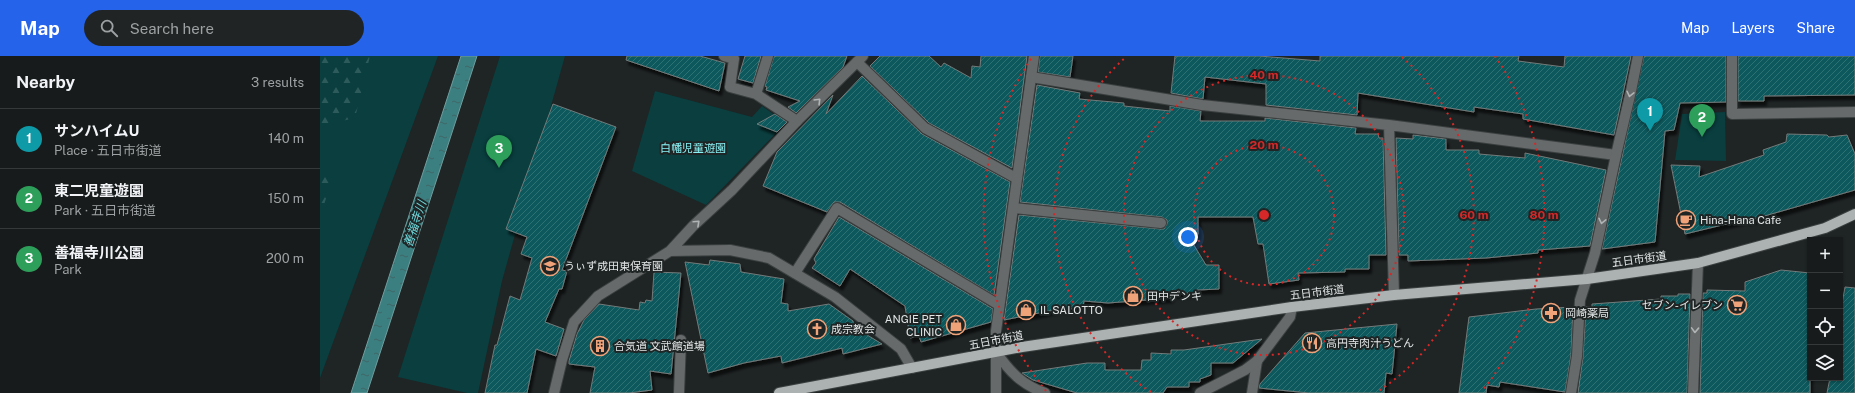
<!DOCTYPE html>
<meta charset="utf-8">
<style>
:root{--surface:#171b1b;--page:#202424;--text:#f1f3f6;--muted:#9ea1a3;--line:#36393a;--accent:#2563eb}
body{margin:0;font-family:"Public Sans","Noto Sans JP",sans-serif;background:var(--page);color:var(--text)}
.controls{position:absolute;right:12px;bottom:12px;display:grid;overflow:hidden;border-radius:0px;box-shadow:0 1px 3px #0004}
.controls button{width:36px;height:36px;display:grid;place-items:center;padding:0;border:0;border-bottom:1px solid var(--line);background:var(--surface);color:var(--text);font:20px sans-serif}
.you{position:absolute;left:868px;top:181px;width:14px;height:14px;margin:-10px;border:3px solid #fff;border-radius:50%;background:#1a73e8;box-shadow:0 0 0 6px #1a73e833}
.badge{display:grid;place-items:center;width:26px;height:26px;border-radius:50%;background:var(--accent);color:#fff;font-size:13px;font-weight:700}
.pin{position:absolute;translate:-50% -33px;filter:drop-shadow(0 1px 2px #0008)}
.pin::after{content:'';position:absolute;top:21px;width:14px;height:12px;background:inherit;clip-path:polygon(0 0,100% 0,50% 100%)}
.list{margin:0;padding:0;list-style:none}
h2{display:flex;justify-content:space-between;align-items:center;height:52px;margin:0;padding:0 16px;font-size:17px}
h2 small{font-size:13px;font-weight:400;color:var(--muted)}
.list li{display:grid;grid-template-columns:26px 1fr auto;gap:12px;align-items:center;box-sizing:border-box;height:60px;padding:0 16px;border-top:1px solid var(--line)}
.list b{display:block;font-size:15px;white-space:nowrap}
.list p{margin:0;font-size:13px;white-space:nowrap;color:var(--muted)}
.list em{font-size:13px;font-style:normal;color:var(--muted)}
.icon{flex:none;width:22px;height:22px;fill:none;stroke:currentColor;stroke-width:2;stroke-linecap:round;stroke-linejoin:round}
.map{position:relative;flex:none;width:1535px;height:337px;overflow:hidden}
header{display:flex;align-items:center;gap:24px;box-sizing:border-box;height:56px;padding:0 20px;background:var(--accent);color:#fff}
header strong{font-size:19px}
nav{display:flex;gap:22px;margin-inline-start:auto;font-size:14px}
.search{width:280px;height:36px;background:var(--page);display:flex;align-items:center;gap:10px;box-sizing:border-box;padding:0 14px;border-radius:22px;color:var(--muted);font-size:15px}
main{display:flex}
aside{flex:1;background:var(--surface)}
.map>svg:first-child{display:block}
.green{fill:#0a3e3f}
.forest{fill:url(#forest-firs)}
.water{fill:url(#water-ripples);stroke:#6e9e9f}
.building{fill:url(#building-hatch);stroke:#747a7a;filter:url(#shadow)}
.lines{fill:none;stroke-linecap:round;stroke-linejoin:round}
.lane-casing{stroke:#3a3f3f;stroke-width:12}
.street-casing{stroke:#3a3f3f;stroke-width:12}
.primary-casing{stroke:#3a3f3f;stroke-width:12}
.lane{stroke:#676a6a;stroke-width:10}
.street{stroke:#676a6a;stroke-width:10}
.primary{stroke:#acb1b1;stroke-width:10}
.oneway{stroke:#b1b4b4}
.ring{fill:none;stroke:#d62828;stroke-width:2;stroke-dasharray:2 4}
.labels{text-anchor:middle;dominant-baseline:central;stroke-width:4;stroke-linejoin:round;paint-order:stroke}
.park-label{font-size:11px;fill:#8af3f6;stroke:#1f2424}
.poi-label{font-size:11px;fill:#e2e6e6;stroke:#1f2424;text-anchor:start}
.street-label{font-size:11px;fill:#e2e6e6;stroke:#1f2424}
.water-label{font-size:12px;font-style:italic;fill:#6fd9dc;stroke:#1f2424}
.centre{fill:#d62828;stroke:#1f2424;stroke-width:2}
.ring-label{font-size:12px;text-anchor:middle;font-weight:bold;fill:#d62828;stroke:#1f2424;stroke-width:4;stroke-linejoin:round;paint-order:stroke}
</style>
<header>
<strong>Map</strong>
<div class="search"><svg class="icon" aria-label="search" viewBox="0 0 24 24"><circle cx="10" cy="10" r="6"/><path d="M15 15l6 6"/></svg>Search here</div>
<nav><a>Map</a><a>Layers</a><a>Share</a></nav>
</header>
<main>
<aside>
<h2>Nearby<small>3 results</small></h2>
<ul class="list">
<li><span class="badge" style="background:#0f9aa8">1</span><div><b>サンハイムU</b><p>Place · 五日市街道</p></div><em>140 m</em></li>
<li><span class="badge" style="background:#2e9e5b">2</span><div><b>東二児童遊園</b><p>Park · 五日市街道</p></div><em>150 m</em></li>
<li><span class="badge" style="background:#2e9e5b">3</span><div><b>善福寺川公園</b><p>Park</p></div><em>200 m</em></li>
</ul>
</aside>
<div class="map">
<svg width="1535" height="337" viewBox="0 0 1535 337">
<defs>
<pattern id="forest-firs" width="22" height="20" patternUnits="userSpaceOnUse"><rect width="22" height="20" fill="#0a3e3f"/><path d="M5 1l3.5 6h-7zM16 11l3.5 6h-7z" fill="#2d5a5b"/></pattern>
<pattern id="water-ripples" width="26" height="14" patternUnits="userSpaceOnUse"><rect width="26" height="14" fill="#3c7f81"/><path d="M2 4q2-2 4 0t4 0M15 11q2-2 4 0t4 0" fill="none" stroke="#406566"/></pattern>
<pattern id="building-hatch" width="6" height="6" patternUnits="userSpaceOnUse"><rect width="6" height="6" fill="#0c595b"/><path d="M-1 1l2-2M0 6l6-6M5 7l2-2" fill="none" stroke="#2f7173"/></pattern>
<filter id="shadow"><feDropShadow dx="2.5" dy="4.5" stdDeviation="1" flood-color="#0009"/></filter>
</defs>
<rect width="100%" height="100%" fill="#1f2424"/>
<!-- green -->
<path class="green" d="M 0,0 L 118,0 L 0,322 Z
M 180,0 L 245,0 L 182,225 L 158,337 L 147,337 L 78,321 Z
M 335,35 L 432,61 L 442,50 L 466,67 L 386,149 L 312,115 Z
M 1405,56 L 1406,105 L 1355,104 L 1362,58 Z"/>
<!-- forest -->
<path class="forest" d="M 0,0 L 50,0 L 35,62 L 0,70 Z
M 0,118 L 12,124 L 0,161 Z"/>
<!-- water -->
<path class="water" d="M 141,0 L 157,0 L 47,337 L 31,337 Z"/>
<!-- building -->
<path class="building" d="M 307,0 L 380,0 L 405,7 L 399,35 L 306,4 Z
M 425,0 L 441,0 L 433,27 L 418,23 Z
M 454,0 L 527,0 L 523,11 L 476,57 L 468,51 L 480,45 L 446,34 L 447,31 L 445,30 Z
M 560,0 L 609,0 L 621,11 L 624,7 L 651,22 L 652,10 L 660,11 L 661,0 L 707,0 L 692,112 L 609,67 L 550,10 Z
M 720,0 L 753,0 L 750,21 L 718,16 Z
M 855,0 L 939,0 L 1000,5 L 1000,0 L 1199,0 L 1198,5 L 1244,11 L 1245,0 L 1311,0 L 1294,79 L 1203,63 L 1203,58 L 1154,51 L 1154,56 L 1038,37 L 1037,59 L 946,49 L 946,28 L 885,21 L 883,43 L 851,37 Z
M 1324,0 L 1406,0 L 1406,46 L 1360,47 L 1354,74 L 1345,75 L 1335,186 L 1282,193 Z
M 1418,0 L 1535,0 L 1535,39 L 1444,40 L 1444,45 L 1418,45 Z
M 542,20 L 602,78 L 690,126 L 674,239 L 520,146 L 514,146 L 507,156 L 443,130 L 457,96 L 513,39 L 506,58 Z
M 717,29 L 760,37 L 759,43 L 804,47 L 804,50 L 850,55 L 850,50 L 881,55 L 880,65 L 945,65 L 945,62 L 1036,72 L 1035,78 L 1058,78 L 1059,82 L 1063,82 L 1066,199 L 1049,199 L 1049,213 L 1025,213 L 1025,216 L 978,217 L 979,224 L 949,228 L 943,188 L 938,188 L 933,161 L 878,161 L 878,178 L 872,186 L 886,209 L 899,209 L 899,233 L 877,234 L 877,237 L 851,238 L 851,242 L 827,244 L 788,247 L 764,245 L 763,251 L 744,254 L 744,252 L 684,264 L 699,159 L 840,173 L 844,173 L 847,168 L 847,164 L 842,161 L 700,146 Z
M 233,48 L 296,71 L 242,214 L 247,215 L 242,233 L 239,233 L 225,266 L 244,273 L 236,300 L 216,293 L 207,337 L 165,337 L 175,289 L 177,289 L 190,240 L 200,244 L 212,202 L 201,198 L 207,181 L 186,173 Z
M 455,58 L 467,66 L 457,76 L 437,68 Z
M 1467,78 L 1507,79 L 1509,81 L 1527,79 L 1535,98 L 1535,134 L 1427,165 L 1427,163 L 1365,178 L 1351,109 L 1380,110 L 1379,121 L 1444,99 L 1443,94 L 1466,86 Z
M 1093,79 L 1126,83 L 1126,94 L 1159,94 L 1159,98 L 1205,102 L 1205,97 L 1286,114 L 1270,190 L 1218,194 L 1218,197 L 1166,202 L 1088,205 L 1088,199 L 1079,199 L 1076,82 L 1093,83 Z
M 519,161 L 673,253 L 671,266 L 601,286 L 599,280 L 590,282 L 585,250 L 530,213 L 520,230 L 492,212 L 496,207 L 494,203 Z
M 390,204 L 420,208 L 421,216 L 464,223 L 461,247 L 468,248 L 468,255 L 509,248 L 533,265 L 534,271 L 562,288 L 523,298 L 522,292 L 462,307 L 461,300 L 424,307 L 388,317 L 365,206 L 389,209 Z
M 1461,214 L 1490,217 L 1490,337 L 1380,337 L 1383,237 L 1387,237 L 1387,234 L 1425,235 L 1425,226 Z
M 334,216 L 361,217 L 351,318 L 330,315 L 332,334 L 309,337 L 270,337 L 275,311 L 249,308 L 249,305 L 257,278 L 264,264 L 279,248 L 319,254 L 320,246 L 325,247 L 326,244 L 332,245 Z
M 1525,231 L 1535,232 L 1535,337 L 1507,337 L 1510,322 L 1520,322 L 1520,259 Z
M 1358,238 L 1370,238 L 1367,337 L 1258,337 L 1263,301 L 1266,251 L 1272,251 L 1272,248 L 1341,243 L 1341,240 L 1358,240 Z
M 1253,251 L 1251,299 L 1245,336 L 1180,326 L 1179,331 L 1167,329 L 1166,337 L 1139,337 L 1149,261 L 1216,253 Z
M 1077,268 L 1072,318 L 1066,317 L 1064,337 L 989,337 L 939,332 L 940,328 L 985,277 Z
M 942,283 L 913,307 L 891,307 L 891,319 L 880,323 L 880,326 L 869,326 L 869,331 L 847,331 L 843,337 L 757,337 L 713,324 L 702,317 L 767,307 L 785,307 L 785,314 L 821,314 L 822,304 L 831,304 L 831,297 L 851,298 L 851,294 L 864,294 Z"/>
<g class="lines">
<defs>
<path id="lane" d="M 404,0 L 414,3 L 410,31 L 436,38 L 477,65
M 537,6 L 605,72 L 696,122
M 711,21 L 882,49 L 1069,69 L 1296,99
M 436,38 L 448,0
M 1069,69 L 1074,239
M 693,152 L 841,167
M 475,217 L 517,152 L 679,249
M 359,337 L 361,284
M 932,337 L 937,305"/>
<path id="street" d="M 1412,0 L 1412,58 L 1535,56
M 350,195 L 410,194 L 449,202 L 515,241 L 581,293 L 592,312
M 676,296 C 690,316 701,328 725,337
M 234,337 L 242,304 L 254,266 L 278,240 L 350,195 L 373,170 L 412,134 L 477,65 L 543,0
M 676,337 L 676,275 L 714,0
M 880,337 L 925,314 L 937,305 L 970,261 L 972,251
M 1251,337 L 1257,300 L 1260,244 L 1275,197 L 1296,99 L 1311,35 L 1318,0
M 1373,337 L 1378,207"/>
<path id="primary" d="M 459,337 L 702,291 L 972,251 L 1074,239 L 1267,223 L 1378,207 L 1505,172 L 1535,158"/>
</defs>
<!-- lane casing -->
<use href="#lane" class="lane-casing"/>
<!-- street casing -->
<use href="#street" class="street-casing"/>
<!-- primary casing -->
<use href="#primary" class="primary-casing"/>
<!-- lane -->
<use href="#lane" class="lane"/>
<!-- street -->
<use href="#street" class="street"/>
<!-- primary -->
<use href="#primary" class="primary"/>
</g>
<!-- one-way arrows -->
<defs><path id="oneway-chevron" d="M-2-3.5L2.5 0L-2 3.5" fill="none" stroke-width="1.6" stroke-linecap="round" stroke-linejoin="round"/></defs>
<g class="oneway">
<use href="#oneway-chevron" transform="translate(1310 38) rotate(103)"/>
<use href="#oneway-chevron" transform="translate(498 45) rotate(-45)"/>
<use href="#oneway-chevron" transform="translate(1282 165) rotate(102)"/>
<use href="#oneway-chevron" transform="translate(377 167) rotate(-43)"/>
<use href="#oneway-chevron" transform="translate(1375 274) rotate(92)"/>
</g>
<!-- distance rings -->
<g class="ring">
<circle cx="944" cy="159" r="70"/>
<circle cx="944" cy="159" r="140"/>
<path d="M831 336A210 210 0 0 1 806 1M1082 1A210 210 0 0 1 1057 336"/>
<path d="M726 335A280 280 0 0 1 713 0M1175 0A280 280 0 0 1 1162 335"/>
</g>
<!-- icons -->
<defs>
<symbol id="cafe-ring" viewBox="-11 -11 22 22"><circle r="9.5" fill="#1f2424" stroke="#f0a279" stroke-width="1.5"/><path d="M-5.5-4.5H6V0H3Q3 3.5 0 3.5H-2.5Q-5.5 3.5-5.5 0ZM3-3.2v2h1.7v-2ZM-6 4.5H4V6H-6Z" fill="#f0a279"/></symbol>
<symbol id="school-ring" viewBox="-11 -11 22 22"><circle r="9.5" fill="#1f2424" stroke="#f0a279" stroke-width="1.5"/><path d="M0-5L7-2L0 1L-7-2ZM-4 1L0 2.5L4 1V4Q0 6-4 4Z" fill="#f0a279"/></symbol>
<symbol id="shop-ring" viewBox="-11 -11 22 22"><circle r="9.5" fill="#1f2424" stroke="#f0a279" stroke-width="1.5"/><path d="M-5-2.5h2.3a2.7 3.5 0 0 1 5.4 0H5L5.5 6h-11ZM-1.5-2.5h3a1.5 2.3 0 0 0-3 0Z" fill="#f0a279"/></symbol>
<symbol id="supermarket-ring" viewBox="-11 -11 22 22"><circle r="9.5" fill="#1f2424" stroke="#f0a279" stroke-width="1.5"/><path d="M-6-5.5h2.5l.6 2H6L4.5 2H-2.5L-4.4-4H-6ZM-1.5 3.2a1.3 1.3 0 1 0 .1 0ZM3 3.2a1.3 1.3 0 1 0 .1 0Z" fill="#f0a279"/></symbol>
<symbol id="pharmacy-ring" viewBox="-11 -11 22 22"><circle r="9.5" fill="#1f2424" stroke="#f0a279" stroke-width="1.5"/><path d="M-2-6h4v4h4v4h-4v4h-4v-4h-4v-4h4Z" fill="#f0a279"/></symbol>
<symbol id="church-ring" viewBox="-11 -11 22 22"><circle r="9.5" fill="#1f2424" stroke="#f0a279" stroke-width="1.5"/><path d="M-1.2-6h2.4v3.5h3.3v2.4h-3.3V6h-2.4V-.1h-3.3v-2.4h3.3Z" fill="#f0a279"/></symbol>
<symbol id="restaurant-ring" viewBox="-11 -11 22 22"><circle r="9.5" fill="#1f2424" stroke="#f0a279" stroke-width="1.5"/><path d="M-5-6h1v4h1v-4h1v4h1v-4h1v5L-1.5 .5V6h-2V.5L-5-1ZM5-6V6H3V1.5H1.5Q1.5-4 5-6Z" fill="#f0a279"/></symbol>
<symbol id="building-ring" viewBox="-11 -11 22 22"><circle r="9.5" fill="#1f2424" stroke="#f0a279" stroke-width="1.5"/><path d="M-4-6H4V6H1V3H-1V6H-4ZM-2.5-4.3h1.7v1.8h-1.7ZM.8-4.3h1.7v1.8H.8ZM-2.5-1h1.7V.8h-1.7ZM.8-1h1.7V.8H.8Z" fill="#f0a279"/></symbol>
</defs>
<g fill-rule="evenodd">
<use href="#cafe-ring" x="1355" y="153" width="22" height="22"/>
<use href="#school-ring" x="219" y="199" width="22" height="22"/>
<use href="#shop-ring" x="802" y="229" width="22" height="22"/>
<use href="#supermarket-ring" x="1406" y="238" width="22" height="22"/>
<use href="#shop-ring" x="695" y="243" width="22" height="22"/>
<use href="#pharmacy-ring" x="1220" y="246" width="22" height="22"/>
<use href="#shop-ring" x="625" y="258" width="22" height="22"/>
<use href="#church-ring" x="486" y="262" width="22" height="22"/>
<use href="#restaurant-ring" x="981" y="276" width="22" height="22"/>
<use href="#building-ring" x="269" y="279" width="22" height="22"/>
</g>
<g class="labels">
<!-- park labels -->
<g class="park-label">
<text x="373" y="92">白幡児童遊園</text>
</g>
<!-- poi labels -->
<g class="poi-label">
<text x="1380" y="164">Hina-Hana Cafe</text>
<text x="244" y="210">うぃず成田東保育園</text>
<text x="827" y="240">田中デンキ</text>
<text x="1403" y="249" text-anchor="end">セブン-イレブン</text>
<text x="720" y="254">IL SALOTTO</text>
<text x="1245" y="257">岡崎薬局</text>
<text x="622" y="263" text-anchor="end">ANGIE PET<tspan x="622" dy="13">CLINIC</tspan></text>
<text x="511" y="273">成宗教会</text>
<text x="1006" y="287">高円寺肉汁うどん</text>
<text x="294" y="290">合気道 文武館道場</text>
</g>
<!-- street labels -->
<g class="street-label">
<text transform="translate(1319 203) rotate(-8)">五日市街道</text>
<text transform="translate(997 236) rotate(-7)">五日市街道</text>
<text transform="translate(676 284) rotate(-11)">五日市街道</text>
</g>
<!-- water labels -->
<g class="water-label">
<text transform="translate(95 168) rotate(-72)">善福寺川</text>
</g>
</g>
<circle cx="944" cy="159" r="6" class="centre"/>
<g class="ring-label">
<text x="944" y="23">40 m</text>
<text x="944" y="93">20 m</text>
<text x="1154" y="163">60 m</text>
<text x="1224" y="163">80 m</text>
</g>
</svg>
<div class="controls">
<button>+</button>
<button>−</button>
<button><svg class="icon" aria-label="locate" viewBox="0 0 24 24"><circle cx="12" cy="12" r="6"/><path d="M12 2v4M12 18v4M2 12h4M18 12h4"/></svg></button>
<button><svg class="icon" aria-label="layers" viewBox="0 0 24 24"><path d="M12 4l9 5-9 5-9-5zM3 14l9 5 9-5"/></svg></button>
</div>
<div class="you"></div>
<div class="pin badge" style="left:1330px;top:75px;background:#0f9aa8">1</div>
<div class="pin badge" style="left:1382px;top:81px;background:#2e9e5b">2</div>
<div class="pin badge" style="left:179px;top:112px;background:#2e9e5b">3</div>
</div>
</main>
